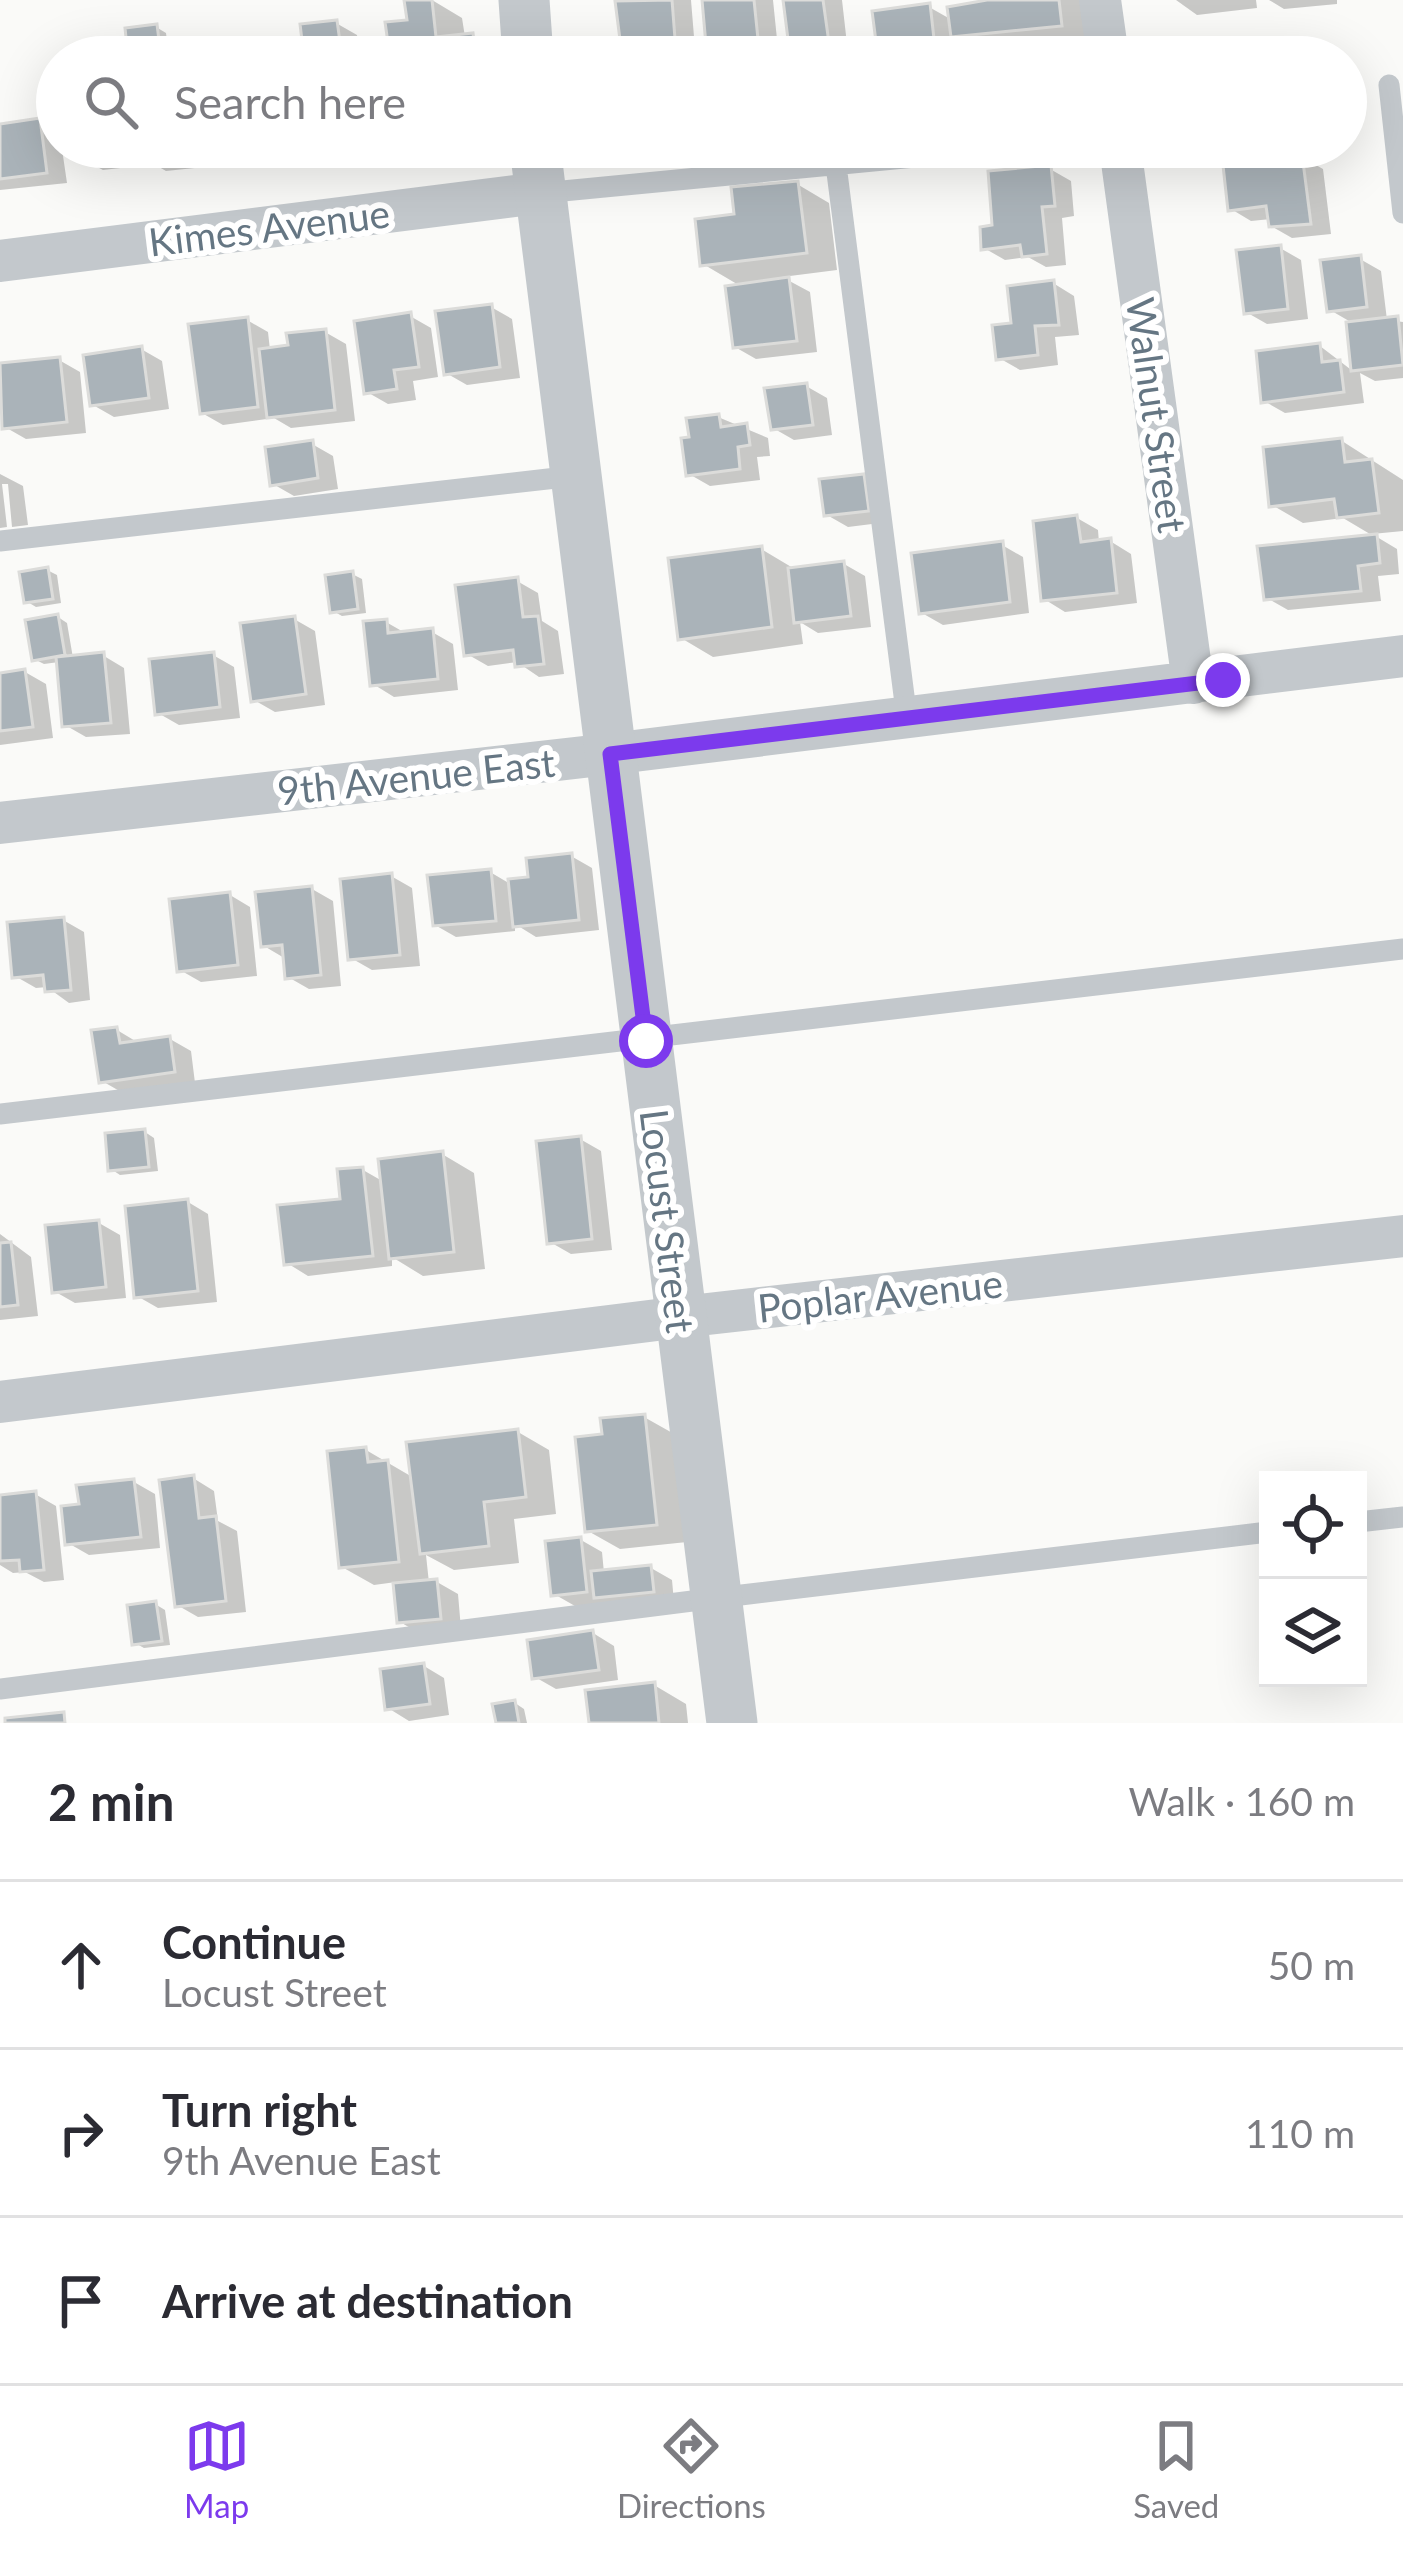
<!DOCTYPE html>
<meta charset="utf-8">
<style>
:root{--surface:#fff;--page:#f2f2f3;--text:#2b2b33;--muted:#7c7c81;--line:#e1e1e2;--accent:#7c3aed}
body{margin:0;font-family:Lato,sans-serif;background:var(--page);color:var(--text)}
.controls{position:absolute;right:36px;bottom:36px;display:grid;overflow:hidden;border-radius:0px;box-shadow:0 12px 48px #0002}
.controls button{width:108px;height:108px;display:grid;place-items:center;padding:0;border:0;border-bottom:3px solid var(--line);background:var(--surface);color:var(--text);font:60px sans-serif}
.stop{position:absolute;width:36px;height:36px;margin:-27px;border:9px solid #7c3aed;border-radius:50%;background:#fff}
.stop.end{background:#7c3aed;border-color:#fff;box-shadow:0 3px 12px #0008}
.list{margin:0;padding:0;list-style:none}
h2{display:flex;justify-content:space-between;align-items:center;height:156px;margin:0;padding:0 48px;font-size:51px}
h2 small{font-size:39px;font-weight:400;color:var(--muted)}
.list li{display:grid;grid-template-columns:78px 1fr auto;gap:36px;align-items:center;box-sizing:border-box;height:168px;padding:0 48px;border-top:3px solid var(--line)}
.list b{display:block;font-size:45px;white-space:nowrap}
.list p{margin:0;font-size:39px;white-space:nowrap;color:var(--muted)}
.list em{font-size:39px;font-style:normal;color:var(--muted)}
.icon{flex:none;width:66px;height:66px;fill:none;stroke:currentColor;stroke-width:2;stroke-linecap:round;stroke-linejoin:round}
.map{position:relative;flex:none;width:1403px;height:1723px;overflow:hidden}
.search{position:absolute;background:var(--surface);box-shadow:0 12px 48px #0002;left:36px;right:36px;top:36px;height:132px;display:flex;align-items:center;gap:30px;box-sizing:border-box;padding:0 42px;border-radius:66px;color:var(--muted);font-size:45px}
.sheet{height:660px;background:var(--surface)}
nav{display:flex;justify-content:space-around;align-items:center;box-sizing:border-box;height:168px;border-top:3px solid var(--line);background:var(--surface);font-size:33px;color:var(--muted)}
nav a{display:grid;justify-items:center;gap:6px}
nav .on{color:var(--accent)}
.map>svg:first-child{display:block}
.shadow{fill:#0003}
.building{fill:#aab3b9;stroke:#dcdcda;stroke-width:3}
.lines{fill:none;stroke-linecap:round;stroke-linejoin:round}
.service{stroke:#c3c8cc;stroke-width:21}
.minor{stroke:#c3c8cc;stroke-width:42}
.tertiary{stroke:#c3c8cc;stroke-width:51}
.route{stroke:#7c3aed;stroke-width:15}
.labels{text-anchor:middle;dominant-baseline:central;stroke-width:12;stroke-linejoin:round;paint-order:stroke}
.street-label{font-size:39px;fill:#657683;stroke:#fff}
</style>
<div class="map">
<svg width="1403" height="1723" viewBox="0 0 1403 1723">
<rect width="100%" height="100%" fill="#fafaf8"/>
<!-- shadow -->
<path class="shadow" d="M 432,0 L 462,18 L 465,37 L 472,36 L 504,57 L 393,57 L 410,22 Z
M 628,0 L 691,0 L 695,49 L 667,53 L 667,57 L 631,57 L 624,53 Z
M 705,0 L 773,0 L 778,49 L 729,55 L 708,43 Z
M 786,0 L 842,0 L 848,53 L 811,57 L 792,46 Z
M 990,0 L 1088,0 L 1092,43 L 985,53 L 952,34 L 955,57 L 881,57 L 929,7 L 952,20 Z
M 1176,0 L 1256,0 L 1257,8 L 1197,15 Z
M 1269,0 L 1337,0 L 1337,4 L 1284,9 Z
M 336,23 L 357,35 L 360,57 L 307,57 Z
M 156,27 L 166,33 L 169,57 L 131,57 Z
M 57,113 L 57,147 L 231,147 L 233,164 L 166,171 L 147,160 L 147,165 L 103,170 L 62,149 L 67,183 L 0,190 L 0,127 L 39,122 L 54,130 L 52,114 Z
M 240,147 L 323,147 L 323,152 L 260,159 Z
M 643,147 L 696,147 L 697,157 L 665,161 Z
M 1246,147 L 1273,158 L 1302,157 L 1323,169 L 1331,234 L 1292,238 L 1271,226 L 1271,219 L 1251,221 L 1231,209 Z
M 1050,169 L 1071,181 L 1074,216 L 1062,218 L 1066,265 L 1046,267 L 1028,257 L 1005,260 L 984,248 L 995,228 Z
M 797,184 L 829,203 L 837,270 L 782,277 L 810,292 L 817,352 L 756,359 L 735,347 L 742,287 L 703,264 L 737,217 Z
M 1280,248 L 1301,260 L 1308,319 L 1267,324 L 1246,312 Z
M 1360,259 L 1381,271 L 1387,320 L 1403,322 L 1403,378 L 1375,381 L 1360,373 L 1364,403 L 1285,413 L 1264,401 L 1320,346 L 1354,372 L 1349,321 L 1330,310 Z
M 1053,283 L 1074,296 L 1079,335 L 1055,337 L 1058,365 L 1020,370 L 999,358 L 1015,326 Z
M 491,307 L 512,319 L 520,378 L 467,385 L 446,373 Z
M 410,316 L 431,328 L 438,377 L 413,381 L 416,400 L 388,404 L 367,392 Z
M 247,320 L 268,332 L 270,350 L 291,348 L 325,332 L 346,344 L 355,421 L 291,428 L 274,418 L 223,425 L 202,413 Z
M 141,349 L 162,361 L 169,409 L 114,417 L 93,405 Z
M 59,360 L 80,372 L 86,433 L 26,439 L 5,427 L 0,366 Z
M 806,386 L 827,398 L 832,435 L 794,440 L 773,428 Z
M 718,417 L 768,438 L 770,456 L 757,457 L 760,480 L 710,486 L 689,474 Z
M 1342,441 L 1403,480 L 1403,531 L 1372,534 L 1397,549 L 1399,574 L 1378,576 L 1381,601 L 1288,610 L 1267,598 L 1375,537 L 1343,518 L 1303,523 L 1272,505 Z
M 312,444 L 333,456 L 338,489 L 294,496 L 273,484 Z
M 0,474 L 23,486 L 28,525 L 12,527 L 8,484 L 2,484 L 7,527 L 0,528 Z
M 863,477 L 884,489 L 888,522 L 848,527 L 827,515 Z
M 1077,518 L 1098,530 L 1099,543 L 1110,541 L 1131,554 L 1137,603 L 1065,612 L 1044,599 Z
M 1002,545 L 1023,557 L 1029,613 L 943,625 L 922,613 Z
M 761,549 L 793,568 L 844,564 L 865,576 L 871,627 L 818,633 L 800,622 L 803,644 L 713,657 L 681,638 Z
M 47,570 L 57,575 L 61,603 L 36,607 L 26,601 Z
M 352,574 L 362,579 L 366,613 L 342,616 L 333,611 Z
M 517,581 L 538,593 L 542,621 L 558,631 L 564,674 L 539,677 L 517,662 L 488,666 L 467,654 Z
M 58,617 L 67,623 L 73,658 L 104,656 L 124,668 L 130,734 L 86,737 L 65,725 L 59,662 L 44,664 L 34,659 Z
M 294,619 L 315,631 L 325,705 L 275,712 L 254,700 Z
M 386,622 L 407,634 L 432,632 L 453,644 L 458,690 L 394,697 L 373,684 Z
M 213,655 L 234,667 L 240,718 L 179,725 L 158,713 Z
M 0,672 L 25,672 L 46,684 L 53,738 L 0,745 Z
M 571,856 L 592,868 L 599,930 L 536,937 L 515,924 L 515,931 L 456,937 L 435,925 L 490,872 L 507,882 L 531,879 Z
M 391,876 L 412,888 L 420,966 L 372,970 L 351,958 Z
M 312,889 L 333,901 L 341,986 L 309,989 L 288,977 L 286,959 L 264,946 Z
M 230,895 L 250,907 L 257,976 L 201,982 L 180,970 Z
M 63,920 L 84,932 L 90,1000 L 69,1003 L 47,987 L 36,988 L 15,976 Z
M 117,1030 L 137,1042 L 170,1039 L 191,1051 L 195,1083 L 123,1093 L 102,1081 Z
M 145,1132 L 154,1138 L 158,1171 L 120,1175 L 111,1169 Z
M 580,1139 L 601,1151 L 612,1250 L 571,1254 L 550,1242 Z
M 442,1154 L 474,1173 L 485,1269 L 423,1276 L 392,1257 L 392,1266 L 308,1276 L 287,1263 L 344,1201 L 363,1170 L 384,1182 Z
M 188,1202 L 208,1214 L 217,1302 L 158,1308 L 137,1296 Z
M 99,1223 L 120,1235 L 126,1298 L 75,1303 L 54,1291 Z
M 0,1234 L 31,1257 L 38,1316 L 0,1320 Z
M 644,1417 L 676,1435 L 687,1542 L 620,1549 L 588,1531 Z
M 518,1432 L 549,1450 L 556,1514 L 514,1519 L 519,1563 L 454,1570 L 426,1555 L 429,1583 L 437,1582 L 458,1594 L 461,1629 L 421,1634 L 400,1622 L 396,1582 L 374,1585 L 342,1567 L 366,1450 L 414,1478 Z
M 193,1478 L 214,1491 L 218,1521 L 237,1531 L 246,1612 L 198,1617 L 177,1605 Z
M 134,1482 L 155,1494 L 160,1548 L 89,1555 L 68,1543 Z
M 35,1494 L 56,1506 L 64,1580 L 44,1582 L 25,1572 L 13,1573 L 0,1565 L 0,1498 Z
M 581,1540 L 602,1552 L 604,1573 L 651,1568 L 672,1580 L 674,1602 L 575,1606 L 554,1594 Z
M 155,1604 L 165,1610 L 170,1645 L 144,1648 L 135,1643 Z
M 593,1633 L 614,1646 L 618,1680 L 556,1689 L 535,1677 Z
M 424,1666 L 444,1678 L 449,1715 L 409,1721 L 388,1708 Z
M 654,1685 L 686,1704 L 688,1723 L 592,1723 Z
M 515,1703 L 524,1709 L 527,1723 L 499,1723 Z"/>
<!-- building -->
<path class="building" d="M 404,0 L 432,0 L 436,37 L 473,33 L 476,57 L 390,57 L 385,22 L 407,20 Z
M 672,0 L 675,39 L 647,42 L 647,52 L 622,55 L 615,1 Z
M 702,0 L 754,0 L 758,39 L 706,45 Z
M 783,0 L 823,0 L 829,43 L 789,47 Z
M 987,0 L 1059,0 L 1062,26 L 951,37 L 947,7 Z
M 930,3 L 936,57 L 878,57 L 872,11 Z
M 337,20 L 342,57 L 304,57 L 300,24 Z
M 157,24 L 161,57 L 128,57 L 125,28 Z
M 40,118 L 47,173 L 0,179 L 0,124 Z
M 78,147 L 127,147 L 127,155 L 79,160 Z
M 140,147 L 212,147 L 213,153 L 142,161 Z
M 1221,147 L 1254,147 L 1255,160 L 1302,154 L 1311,224 L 1269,227 L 1266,206 L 1228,211 Z
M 1051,165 L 1055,206 L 1042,207 L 1047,254 L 1022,257 L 1020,245 L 981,250 L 980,227 L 992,225 L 988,171 Z
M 798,181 L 807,253 L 700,266 L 695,219 L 734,214 L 731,187 Z
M 1281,245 L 1288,309 L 1244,314 L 1236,250 Z
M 1361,255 L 1367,307 L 1327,312 L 1320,260 Z
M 789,277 L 797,341 L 733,348 L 725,286 Z
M 1054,280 L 1059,325 L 1035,326 L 1038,355 L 996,360 L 992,325 L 1011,323 L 1007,286 Z
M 492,304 L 500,367 L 444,375 L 435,311 Z
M 411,312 L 419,367 L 394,370 L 397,389 L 364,394 L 354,321 Z
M 1398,316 L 1403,365 L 1351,371 L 1346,322 Z
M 248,317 L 258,407 L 200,414 L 188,324 Z
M 326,329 L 335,410 L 267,418 L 259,349 L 288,345 L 286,333 Z
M 1320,343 L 1322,362 L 1340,360 L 1344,392 L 1261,403 L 1256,351 Z
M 142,346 L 149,398 L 90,406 L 83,355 Z
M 60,357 L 67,422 L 2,429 L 0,363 Z
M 807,383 L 813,425 L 771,430 L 764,388 Z
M 719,414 L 721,427 L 747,423 L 750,445 L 738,447 L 740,469 L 686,476 L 681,438 L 689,437 L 686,418 Z
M 1342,438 L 1345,462 L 1372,459 L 1379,513 L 1337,518 L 1334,499 L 1269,507 L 1263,447 Z
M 313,440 L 318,478 L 270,486 L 265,447 Z
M 864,474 L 869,511 L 824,516 L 819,479 Z
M 1077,515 L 1081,542 L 1111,538 L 1117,593 L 1041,601 L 1033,521 Z
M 1377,534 L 1380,563 L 1358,566 L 1361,591 L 1264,600 L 1257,546 Z
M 1003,541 L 1010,602 L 919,614 L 911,553 Z
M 762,546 L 772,627 L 678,640 L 668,558 Z
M 844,561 L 851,616 L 794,623 L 788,568 Z
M 48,567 L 53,599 L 24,603 L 19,572 Z
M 353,571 L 358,609 L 330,613 L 325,575 Z
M 518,577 L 523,617 L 538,616 L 544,664 L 515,667 L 513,650 L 464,656 L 455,585 Z
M 58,614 L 65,655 L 32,661 L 25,620 Z
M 295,616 L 306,694 L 251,702 L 240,623 Z
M 387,619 L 388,633 L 433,628 L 438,679 L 370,686 L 363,621 Z
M 104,652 L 111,723 L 62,727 L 56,657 Z
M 214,652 L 220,707 L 155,715 L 149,659 Z
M 25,669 L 33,727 L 0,731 L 0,673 Z
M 572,853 L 579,920 L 513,927 L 508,879 L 528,877 L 526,858 Z
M 491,869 L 496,921 L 433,926 L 427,875 Z
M 392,873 L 400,955 L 348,960 L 340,879 Z
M 312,886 L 321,975 L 285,979 L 282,945 L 261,947 L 255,892 Z
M 230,892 L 238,965 L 177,972 L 169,899 Z
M 64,917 L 71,990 L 45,992 L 43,975 L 12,978 L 7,922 Z
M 117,1027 L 120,1043 L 170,1036 L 175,1072 L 99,1083 L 91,1030 Z
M 145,1129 L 149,1167 L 108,1171 L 105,1133 Z
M 581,1136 L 592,1239 L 547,1244 L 536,1141 Z
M 443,1151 L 454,1252 L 389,1259 L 378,1159 Z
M 363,1167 L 373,1256 L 284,1265 L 277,1205 L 340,1199 L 337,1169 Z
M 188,1199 L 198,1291 L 134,1298 L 125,1206 Z
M 99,1220 L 106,1287 L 52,1293 L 45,1225 Z
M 11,1242 L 18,1305 L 0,1307 L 0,1243 Z
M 645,1414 L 657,1525 L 585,1532 L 575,1437 L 602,1434 L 600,1418 Z
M 518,1429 L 526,1497 L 484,1502 L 489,1546 L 420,1554 L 406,1442 Z
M 366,1447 L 368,1462 L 388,1460 L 399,1562 L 339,1568 L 327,1451 Z
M 194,1475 L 199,1518 L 216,1516 L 226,1601 L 175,1607 L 159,1480 Z
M 134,1479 L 141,1537 L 65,1545 L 61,1506 L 79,1504 L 76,1485 Z
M 36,1491 L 44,1570 L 20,1572 L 19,1560 L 0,1561 L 0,1495 Z
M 581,1537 L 587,1592 L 551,1596 L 545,1541 Z
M 651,1565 L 654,1592 L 594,1598 L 591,1571 Z
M 437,1579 L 441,1619 L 397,1623 L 393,1583 Z
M 156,1601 L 162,1641 L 132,1645 L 127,1605 Z
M 593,1630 L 599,1670 L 532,1679 L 527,1640 Z
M 424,1663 L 430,1704 L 385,1710 L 380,1669 Z
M 655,1682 L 659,1723 L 589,1723 L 585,1690 Z
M 515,1700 L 519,1723 L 496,1723 L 492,1704 Z
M 64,1712 L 65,1723 L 5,1723 L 5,1718 Z"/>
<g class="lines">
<!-- service -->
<path class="service" d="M 1389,85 L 1403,213
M 836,165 L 907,719
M 542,193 L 1019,147
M 0,541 L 574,476
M 0,1114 L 1403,949
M 1358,1522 L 1403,1517
M 0,1689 L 716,1598 L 1268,1532"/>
<!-- minor -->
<path class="minor" d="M 1100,0 L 1108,57
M 1120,147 L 1193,683
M 0,261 L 539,193
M 0,823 L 610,754 L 1403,656
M 0,1402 L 681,1317 L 1403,1236"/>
<!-- tertiary -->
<path class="tertiary" d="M 524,0 L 528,57
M 535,147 L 732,1723"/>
</g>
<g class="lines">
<!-- route -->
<path class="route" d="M 646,1041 L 610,754 L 1223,680"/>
</g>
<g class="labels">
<!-- street labels -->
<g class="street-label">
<text transform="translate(269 227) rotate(-7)">Kimes Avenue</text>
<text transform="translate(1157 415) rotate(82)">Walnut Street</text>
<text transform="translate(416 776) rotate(-6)">9th Avenue East</text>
<text transform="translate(668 1221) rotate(83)">Locust Street</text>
<text transform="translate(880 1295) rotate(-6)">Poplar Avenue</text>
</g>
</g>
</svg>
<div class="controls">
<button><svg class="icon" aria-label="locate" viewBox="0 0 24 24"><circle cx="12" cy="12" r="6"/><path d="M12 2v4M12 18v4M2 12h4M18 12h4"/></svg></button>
<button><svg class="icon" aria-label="layers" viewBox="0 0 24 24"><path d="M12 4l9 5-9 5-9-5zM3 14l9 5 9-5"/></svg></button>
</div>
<div class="stop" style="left:646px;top:1041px"></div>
<div class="stop end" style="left:1223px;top:680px"></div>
<div class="search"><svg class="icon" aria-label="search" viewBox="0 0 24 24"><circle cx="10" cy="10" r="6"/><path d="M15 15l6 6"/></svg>Search here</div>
</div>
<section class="sheet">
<h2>2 min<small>Walk · 160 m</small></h2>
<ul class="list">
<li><svg class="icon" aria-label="ahead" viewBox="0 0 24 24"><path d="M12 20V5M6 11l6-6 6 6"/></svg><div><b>Continue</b><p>Locust Street</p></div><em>50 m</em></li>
<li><svg class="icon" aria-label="right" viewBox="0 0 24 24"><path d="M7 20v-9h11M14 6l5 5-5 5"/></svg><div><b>Turn right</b><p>9th Avenue East</p></div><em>110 m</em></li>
<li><svg class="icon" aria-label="arrive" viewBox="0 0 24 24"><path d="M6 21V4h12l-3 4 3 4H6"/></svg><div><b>Arrive at destination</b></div></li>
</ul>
</section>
<nav>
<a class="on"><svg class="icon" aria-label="map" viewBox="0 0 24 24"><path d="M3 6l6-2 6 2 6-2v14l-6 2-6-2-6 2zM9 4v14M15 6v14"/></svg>Map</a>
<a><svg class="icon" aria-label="directions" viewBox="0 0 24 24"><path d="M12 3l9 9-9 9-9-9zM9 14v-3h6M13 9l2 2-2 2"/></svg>Directions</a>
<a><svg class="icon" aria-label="saved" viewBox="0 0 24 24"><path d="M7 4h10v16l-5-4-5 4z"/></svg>Saved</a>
</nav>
